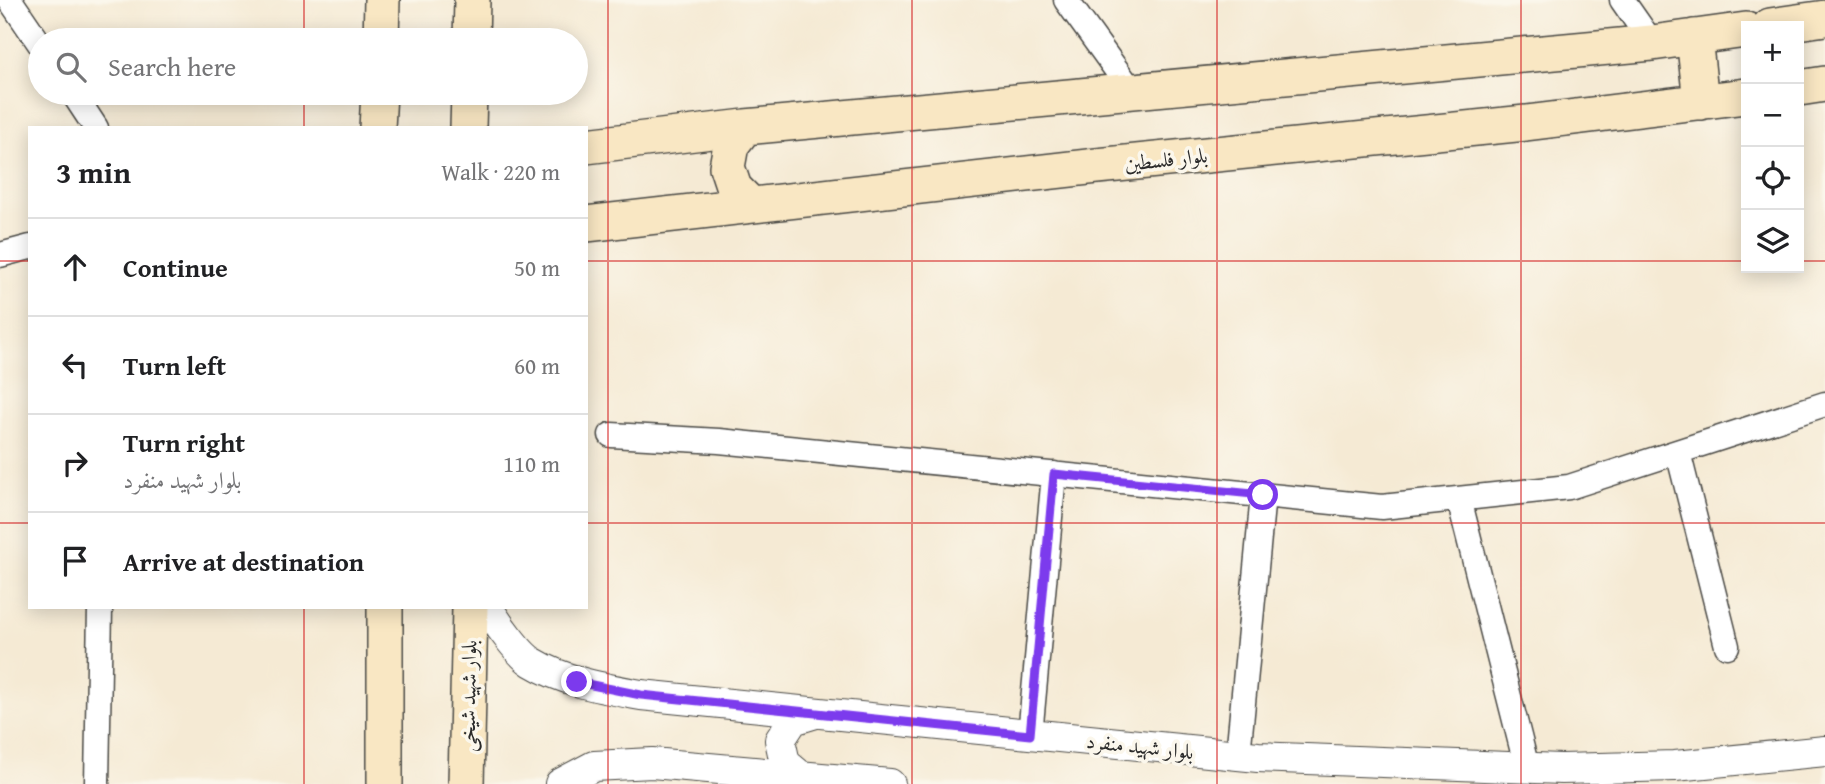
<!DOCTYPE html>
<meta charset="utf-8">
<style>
:root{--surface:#fff;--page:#f6f6f6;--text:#202124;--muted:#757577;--line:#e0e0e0}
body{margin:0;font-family:"Gentium Book Plus",Amiri,serif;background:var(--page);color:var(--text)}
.controls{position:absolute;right:21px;top:21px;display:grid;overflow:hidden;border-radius:0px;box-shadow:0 4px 18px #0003}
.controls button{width:63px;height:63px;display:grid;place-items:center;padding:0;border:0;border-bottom:2px solid var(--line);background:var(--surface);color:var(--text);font:35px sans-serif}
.stop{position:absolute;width:21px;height:21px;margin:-16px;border:5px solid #7c3aed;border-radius:50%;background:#fff}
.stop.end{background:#7c3aed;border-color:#fff;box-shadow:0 2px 7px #0008}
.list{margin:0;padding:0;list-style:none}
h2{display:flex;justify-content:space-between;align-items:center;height:91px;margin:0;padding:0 28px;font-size:30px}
h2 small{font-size:23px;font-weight:400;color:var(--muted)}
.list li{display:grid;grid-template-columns:46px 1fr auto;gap:21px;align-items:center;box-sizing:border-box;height:98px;padding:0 28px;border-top:2px solid var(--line)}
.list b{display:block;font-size:26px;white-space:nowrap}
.list p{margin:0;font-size:23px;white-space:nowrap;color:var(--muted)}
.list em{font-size:23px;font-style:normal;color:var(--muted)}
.icon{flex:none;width:38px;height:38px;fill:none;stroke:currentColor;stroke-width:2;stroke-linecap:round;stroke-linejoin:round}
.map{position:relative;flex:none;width:1825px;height:784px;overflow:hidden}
.search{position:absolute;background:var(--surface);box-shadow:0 4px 18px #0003;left:28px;top:28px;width:560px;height:77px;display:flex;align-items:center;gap:18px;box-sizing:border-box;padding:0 24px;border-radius:38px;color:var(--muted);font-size:26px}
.panel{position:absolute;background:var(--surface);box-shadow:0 4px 18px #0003;left:28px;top:126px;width:560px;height:483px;border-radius:0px}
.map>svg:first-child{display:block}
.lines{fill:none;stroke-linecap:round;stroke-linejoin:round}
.minor-casing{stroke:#494844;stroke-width:27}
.tertiary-casing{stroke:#494844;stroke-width:32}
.secondary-casing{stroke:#494844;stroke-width:38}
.minor{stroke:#fff;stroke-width:24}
.tertiary{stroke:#fff;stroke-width:30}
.secondary{stroke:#f9e7c3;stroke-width:35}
.route{stroke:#7c3aed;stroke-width:9}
.grid{fill:none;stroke:#d62828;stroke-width:2;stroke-opacity:0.55}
.labels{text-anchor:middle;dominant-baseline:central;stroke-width:7;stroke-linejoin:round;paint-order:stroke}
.street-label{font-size:21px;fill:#2b2b2b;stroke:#fbf7ec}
</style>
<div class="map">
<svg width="1825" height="784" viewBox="0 0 1825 784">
<rect width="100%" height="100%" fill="#fbf7ec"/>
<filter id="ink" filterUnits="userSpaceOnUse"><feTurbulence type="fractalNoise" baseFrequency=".0143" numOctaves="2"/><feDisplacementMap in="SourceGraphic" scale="14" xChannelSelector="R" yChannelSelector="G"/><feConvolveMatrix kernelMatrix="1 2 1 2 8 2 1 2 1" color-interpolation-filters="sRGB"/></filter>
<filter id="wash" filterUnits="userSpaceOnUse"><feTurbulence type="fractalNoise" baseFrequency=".00686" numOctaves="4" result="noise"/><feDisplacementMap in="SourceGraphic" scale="28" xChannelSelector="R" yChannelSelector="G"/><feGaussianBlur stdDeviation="1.57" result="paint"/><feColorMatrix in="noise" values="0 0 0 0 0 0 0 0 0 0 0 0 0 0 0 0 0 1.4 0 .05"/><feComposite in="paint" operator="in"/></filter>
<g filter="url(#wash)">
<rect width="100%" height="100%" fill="#f5ead4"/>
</g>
<g filter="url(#ink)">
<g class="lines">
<defs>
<path id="minor" d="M 10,0 L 40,44
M 1066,0 L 1131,90
M 1622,0 L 1652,43
M 73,93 L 96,128
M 0,255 L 30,247
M 611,435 L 719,441 L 1382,507 L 1569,487 L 1825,404
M 1678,452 L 1727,646
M 1459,499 L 1527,768
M 1030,735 L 1054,474
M 1238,755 L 1263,495
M 97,784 L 100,607"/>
<path id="tertiary" d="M 488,607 C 495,621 519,654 532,662 C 565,682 603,688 641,695 L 1258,757 L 1562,769 L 1675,766 L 1825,751
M 803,778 L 785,763 L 780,740 L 793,720 L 816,713
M 560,784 L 594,766 L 652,763 L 890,784"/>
<path id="secondary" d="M 1770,26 L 1825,18
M 1694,37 L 1701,102
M 381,40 L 382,0
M 471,40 L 472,0
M 1799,88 L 1825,84
M 745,127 L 731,145 L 727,167 L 734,188 L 750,204
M 377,128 L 379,93
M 468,128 L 469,93
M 586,146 L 745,127 L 1652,43 L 1746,30
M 586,224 L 1097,166 L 1526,123 L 1746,96
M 385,784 L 385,607
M 466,784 L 470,607"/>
</defs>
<!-- minor casing -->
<use href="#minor" class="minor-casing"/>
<!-- tertiary casing -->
<use href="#tertiary" class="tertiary-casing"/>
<!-- secondary casing -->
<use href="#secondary" class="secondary-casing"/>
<!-- minor -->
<use href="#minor" class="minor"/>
<!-- tertiary -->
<use href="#tertiary" class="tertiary"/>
<!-- secondary -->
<use href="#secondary" class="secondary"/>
</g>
</g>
<g class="lines" filter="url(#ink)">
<!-- route -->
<path class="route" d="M 577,682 L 641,695 L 1030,735 L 1054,474 L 1263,495"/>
</g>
<!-- grid -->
<path class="grid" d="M 304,0 L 304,40M 608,0 L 608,784M 912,0 L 912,784M 1217,0 L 1217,784M 1521,0 L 1521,784M 304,93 L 304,128M 0,261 L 30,261M 586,261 L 1746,261M 1799,261 L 1825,261M 0,523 L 30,523M 586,523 L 1825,523M 304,607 L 304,784"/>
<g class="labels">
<!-- street labels -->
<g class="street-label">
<text transform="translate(1166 159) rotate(-6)">بلوار فلسطین</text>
<text transform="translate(468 696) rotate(-89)">بلوار شهید شیخی</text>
<text transform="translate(1140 746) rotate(6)">بلوار شهید منفرد</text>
</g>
</g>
</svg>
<div class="controls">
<button>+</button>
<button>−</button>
<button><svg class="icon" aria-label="locate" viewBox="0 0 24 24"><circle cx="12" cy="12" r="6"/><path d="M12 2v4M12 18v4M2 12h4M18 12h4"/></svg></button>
<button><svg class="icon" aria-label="layers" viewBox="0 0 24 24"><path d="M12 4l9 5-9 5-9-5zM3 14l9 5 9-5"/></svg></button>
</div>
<div class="stop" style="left:1263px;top:495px"></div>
<div class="stop end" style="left:577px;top:682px"></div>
<div class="search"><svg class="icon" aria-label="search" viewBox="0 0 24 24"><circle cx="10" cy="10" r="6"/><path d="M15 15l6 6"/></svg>Search here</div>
<section class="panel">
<h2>3 min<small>Walk · 220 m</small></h2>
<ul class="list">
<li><svg class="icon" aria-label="ahead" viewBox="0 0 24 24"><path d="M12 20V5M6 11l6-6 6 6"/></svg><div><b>Continue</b></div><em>50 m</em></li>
<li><svg class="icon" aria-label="left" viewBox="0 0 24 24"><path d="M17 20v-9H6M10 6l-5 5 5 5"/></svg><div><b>Turn left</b></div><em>60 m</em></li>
<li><svg class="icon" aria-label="right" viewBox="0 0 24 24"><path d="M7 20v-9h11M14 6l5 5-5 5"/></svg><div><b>Turn right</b><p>بلوار شهید منفرد</p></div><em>110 m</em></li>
<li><svg class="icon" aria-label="arrive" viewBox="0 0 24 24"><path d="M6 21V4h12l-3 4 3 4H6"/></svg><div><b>Arrive at destination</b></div></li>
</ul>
</section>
</div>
